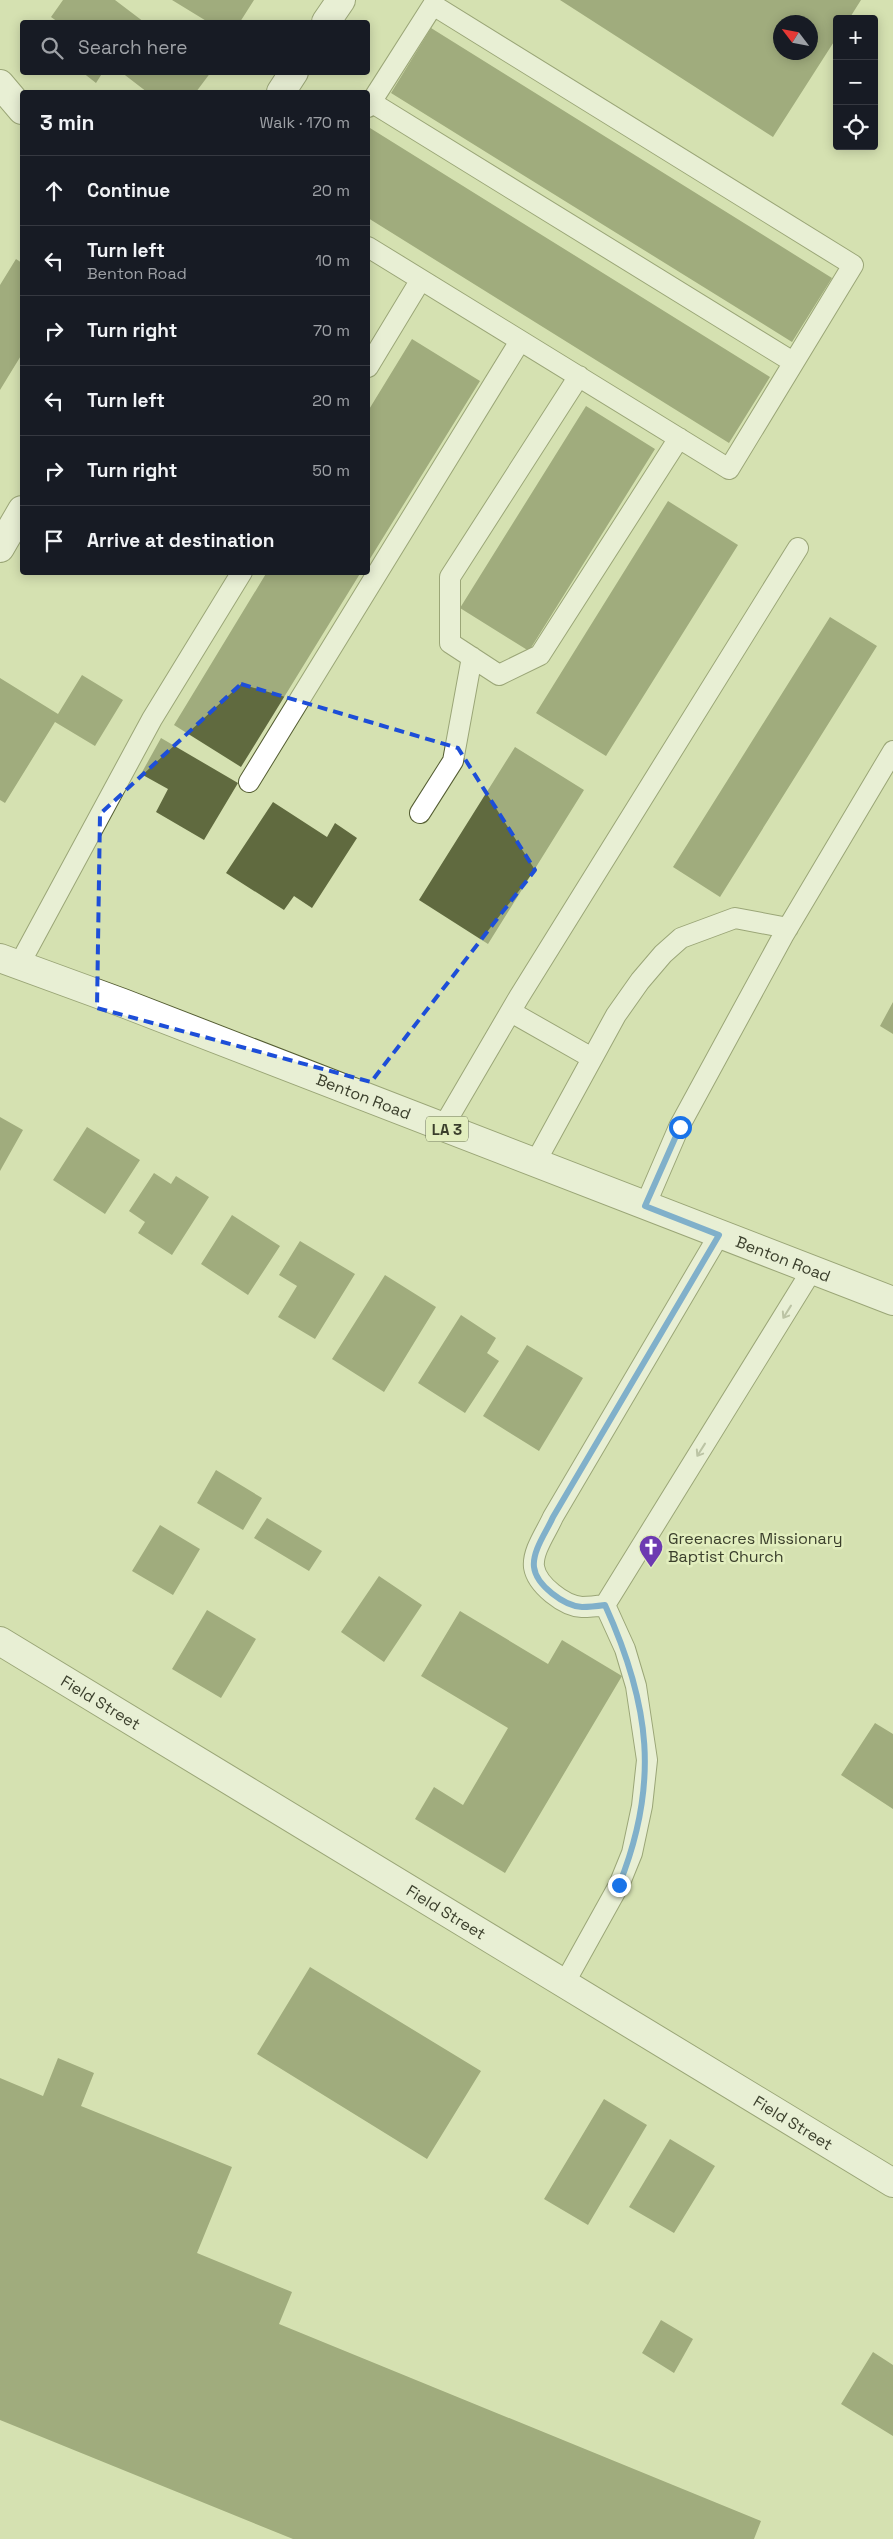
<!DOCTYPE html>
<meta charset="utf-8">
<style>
:root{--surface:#171b24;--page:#20242c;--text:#f1f3f6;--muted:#9ea1a6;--line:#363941}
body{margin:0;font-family:"Space Grotesk",sans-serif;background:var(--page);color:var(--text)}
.controls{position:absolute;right:15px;top:15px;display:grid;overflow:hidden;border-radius:5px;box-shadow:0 2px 12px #0003}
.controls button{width:45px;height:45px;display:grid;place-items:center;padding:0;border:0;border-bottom:1px solid var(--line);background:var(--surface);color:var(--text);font:25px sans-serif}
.compass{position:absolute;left:773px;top:15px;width:45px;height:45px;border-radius:50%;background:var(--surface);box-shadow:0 2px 12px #0003;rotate:302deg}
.stop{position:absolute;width:15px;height:15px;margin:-11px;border:4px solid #1a73e8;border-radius:50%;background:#fff}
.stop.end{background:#1a73e8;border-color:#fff;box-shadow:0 1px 5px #0008}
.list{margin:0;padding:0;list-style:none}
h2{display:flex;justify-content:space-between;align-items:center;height:65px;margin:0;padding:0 20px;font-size:21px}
h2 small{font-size:16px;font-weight:400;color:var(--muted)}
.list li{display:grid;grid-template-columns:32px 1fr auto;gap:15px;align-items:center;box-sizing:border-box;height:70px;padding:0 20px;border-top:1px solid var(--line)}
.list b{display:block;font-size:19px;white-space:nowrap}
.list p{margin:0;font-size:16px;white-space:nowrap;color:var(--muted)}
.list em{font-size:16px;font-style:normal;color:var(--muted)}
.icon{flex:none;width:28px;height:28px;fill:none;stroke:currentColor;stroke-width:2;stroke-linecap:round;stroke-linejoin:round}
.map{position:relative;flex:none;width:893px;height:2539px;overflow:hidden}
.search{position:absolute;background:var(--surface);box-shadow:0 2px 12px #0003;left:20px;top:20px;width:350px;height:55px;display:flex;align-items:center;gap:12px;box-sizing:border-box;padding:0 18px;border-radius:5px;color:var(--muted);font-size:19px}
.panel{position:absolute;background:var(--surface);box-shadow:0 2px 12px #0003;left:20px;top:90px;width:350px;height:485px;border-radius:5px}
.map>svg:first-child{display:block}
.building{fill:#606a3f;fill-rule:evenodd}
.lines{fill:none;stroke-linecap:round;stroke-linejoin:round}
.lane-casing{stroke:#545d32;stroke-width:22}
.street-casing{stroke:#545d32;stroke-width:30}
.primary-casing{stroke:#545d32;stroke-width:30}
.lane{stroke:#fff;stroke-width:20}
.street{stroke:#fff;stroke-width:28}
.primary{stroke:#fff;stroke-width:28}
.oneway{stroke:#9d9f96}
.route{stroke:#1a73e8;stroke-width:6}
.marked{fill:none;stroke:#1d4ed8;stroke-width:4;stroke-dasharray:10 6;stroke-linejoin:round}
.labels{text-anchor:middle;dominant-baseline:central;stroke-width:5;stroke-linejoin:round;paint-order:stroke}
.shield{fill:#e2eebe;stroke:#6d7458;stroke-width:1}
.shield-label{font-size:15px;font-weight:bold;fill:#3b3f2c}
.street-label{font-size:16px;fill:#3b3f2c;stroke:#e2eebe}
.poi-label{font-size:16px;fill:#3b3f2c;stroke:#e2eebe;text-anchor:start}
</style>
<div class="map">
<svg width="893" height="2539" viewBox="0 0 893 2539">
<rect width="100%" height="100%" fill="#d5e1b1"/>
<!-- building -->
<path class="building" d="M 63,0 L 115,0 L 144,22 L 58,22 L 51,17 Z
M 172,0 L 254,0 L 240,22 L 208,22 Z
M 560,0 L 861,0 L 849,19 L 837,19 L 837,37 L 773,137 ZM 780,22 L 810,22 L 810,52 L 780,52 Z
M 431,28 L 832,278 L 792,342 L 391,93 Z
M 82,72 L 103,72 L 96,83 Z
M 121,72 L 211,72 L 196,92 L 147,92 Z
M 370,128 L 770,377 L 729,443 L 368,218 L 368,133 Z
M 16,259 L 22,263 L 22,354 L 0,390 L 0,285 Z
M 412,339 L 480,381 L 368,562 L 368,411 Z
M 586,406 L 655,449 L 529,651 L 460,608 Z
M 668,501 L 738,545 L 606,756 L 536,713 Z
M 267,572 L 361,572 L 241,767 L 174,725 Z
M 830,617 L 877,646 L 720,897 L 673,867 Z
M 82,675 L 123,700 L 95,746 L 55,722 L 5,803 L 0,800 L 0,678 L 58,714 Z
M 161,738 L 238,783 L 204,840 L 156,812 L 168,789 L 141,774 Z
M 515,747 L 584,790 L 488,944 L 419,900 Z
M 273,802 L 327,837 L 335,823 L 357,838 L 312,908 L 294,896 L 284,910 L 226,873 Z
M 893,1002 L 893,1034 L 880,1026 Z
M 0,1117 L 23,1130 L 0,1171 Z
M 87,1127 L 140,1160 L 105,1214 L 53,1180 Z
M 154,1173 L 171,1184 L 176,1176 L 209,1197 L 172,1255 L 138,1233 L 145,1222 L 129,1211 Z
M 232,1215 L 280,1246 L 248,1295 L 201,1264 Z
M 300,1241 L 355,1274 L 315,1339 L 278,1317 L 297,1286 L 279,1275 Z
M 385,1275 L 436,1307 L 384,1392 L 332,1359 Z
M 461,1315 L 496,1338 L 487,1353 L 499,1361 L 465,1413 L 418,1383 Z
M 527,1345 L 583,1378 L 539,1451 L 483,1416 Z
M 216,1470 L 262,1498 L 243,1530 L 197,1503 Z
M 267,1518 L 322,1551 L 309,1571 L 254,1538 Z
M 160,1525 L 200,1549 L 173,1595 L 132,1571 Z
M 379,1576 L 422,1605 L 384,1662 L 341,1632 Z
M 207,1610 L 256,1639 L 221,1698 L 172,1669 Z
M 460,1611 L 548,1664 L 562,1640 L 622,1676 L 505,1873 L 415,1819 L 434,1787 L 463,1805 L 508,1728 L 421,1676 Z
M 875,1723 L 893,1734 L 893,1809 L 841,1775 Z
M 310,1967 L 481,2071 L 427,2159 L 257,2054 Z
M 58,2058 L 94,2073 L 81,2106 L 232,2167 L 197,2253 L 292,2292 L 279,2324 L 761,2521 L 754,2539 L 293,2539 L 0,2420 L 0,2078 L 43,2096 Z
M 604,2099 L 647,2125 L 588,2225 L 544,2199 Z
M 670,2139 L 715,2166 L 674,2233 L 629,2207 Z
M 661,2320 L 693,2339 L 674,2373 L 642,2353 Z
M 873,2352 L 893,2365 L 893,2436 L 841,2404 Z"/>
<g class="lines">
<defs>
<path id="lane" d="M 371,102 L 793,362
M 368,107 L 433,5 L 853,265 L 729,469 L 368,247
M 368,367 L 420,281
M 579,376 L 450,577 L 450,643 L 499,675 L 540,655 L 679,438
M 249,782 L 520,341
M 420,813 L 453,761 L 472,657
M 19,965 L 152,719 L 242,572
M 511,1012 L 592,1058
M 443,1127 L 519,997 L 798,548
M 535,1163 L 616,1015 L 640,981 L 663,954 L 681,938 L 735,918 L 788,928
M 645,1206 L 679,1127 L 783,936 L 893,751
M 605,1605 L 812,1270
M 564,1984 L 619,1885 L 632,1853 L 642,1806 L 647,1760 L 636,1686 L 625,1649 L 605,1605 C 598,1606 589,1607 582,1607 C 564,1606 537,1585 534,1567 C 532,1551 547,1531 553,1517 L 719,1235"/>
<g id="street">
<path d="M 326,22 L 341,0"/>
<path d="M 0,84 L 22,110"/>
<path d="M 281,92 L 294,72"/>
<path d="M 0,548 L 22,510"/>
<path id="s1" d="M 0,1641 L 893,2183"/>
</g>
<g id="primary">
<path id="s2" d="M 0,958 L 123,1003 L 893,1301"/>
</g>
</defs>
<!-- lane casing -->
<use href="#lane" class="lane-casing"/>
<!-- street casing -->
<use href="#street" class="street-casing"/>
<!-- primary casing -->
<use href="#primary" class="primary-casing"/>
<!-- lane -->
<use href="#lane" class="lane"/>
<!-- street -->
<use href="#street" class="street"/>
<!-- primary -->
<use href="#primary" class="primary"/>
</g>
<!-- one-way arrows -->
<defs><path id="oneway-shaft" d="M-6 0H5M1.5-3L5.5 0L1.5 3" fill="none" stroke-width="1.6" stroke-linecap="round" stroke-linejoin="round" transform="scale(1.25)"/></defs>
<g class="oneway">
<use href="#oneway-shaft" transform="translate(787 1312) rotate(122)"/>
<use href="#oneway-shaft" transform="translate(701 1450) rotate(122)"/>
</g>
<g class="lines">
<!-- route -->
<path class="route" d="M 619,1885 C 660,1783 650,1704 605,1605 C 598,1606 589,1607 582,1607 C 564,1606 536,1585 534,1567 C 532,1551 547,1531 553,1517 L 719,1235 L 645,1206 L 680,1127"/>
</g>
<!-- marked area -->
<path d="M0 0H893V2539H0ZM 241,684 L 458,748 L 535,870 L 371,1082 L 97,1008 L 100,814 Z" fill="#d5e1b1" fill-opacity=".55" fill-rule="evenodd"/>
<path class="marked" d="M 241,684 L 458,748 L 535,870 L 371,1082 L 97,1008 L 100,814 Z"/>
<!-- icons -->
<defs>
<symbol id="church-pin" viewBox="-11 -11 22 30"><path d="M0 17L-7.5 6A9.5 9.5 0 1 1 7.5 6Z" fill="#6d3ab1" stroke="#e2eebe"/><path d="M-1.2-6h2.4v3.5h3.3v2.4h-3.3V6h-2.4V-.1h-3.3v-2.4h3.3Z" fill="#fff"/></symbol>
</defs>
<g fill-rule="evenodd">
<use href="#church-pin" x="637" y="1533" width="28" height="38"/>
</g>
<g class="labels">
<!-- shield labels -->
<rect class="shield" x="426" y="1116.5" width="42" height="25" rx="4"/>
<g class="shield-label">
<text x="447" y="1129">LA 3</text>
</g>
<!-- street labels -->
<g class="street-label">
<text stroke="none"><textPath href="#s2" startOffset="389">Benton Road</textPath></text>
<text stroke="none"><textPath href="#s2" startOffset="839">Benton Road</textPath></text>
<text stroke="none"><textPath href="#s1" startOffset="118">Field Street</textPath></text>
<text stroke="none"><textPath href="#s1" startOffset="522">Field Street</textPath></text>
<text stroke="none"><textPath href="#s1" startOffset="928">Field Street</textPath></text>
</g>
<!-- poi labels -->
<g class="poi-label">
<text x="668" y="1538">Greenacres Missionary<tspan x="668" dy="18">Baptist Church</tspan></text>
</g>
</g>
</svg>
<div class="controls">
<button>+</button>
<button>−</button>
<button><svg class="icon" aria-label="locate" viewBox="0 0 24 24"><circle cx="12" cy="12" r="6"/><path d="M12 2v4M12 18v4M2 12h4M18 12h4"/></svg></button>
</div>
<svg class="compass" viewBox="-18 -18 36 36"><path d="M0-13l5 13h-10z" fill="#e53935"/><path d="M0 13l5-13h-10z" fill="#9ea1a6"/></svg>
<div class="stop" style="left:680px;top:1127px"></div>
<div class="stop end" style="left:619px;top:1885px"></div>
<div class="search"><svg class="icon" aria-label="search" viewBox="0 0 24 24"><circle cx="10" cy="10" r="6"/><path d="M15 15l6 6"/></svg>Search here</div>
<section class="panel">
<h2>3 min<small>Walk · 170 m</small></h2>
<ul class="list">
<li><svg class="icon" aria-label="ahead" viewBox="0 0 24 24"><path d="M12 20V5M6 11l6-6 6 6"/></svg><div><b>Continue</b></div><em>20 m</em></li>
<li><svg class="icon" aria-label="left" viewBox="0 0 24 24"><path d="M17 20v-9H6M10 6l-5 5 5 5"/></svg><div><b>Turn left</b><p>Benton Road</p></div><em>10 m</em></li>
<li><svg class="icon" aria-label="right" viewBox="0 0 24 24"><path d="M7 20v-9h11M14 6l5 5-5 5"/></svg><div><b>Turn right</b></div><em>70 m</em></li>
<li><svg class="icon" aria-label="left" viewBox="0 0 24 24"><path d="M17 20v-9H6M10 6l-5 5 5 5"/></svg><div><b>Turn left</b></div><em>20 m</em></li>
<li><svg class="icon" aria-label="right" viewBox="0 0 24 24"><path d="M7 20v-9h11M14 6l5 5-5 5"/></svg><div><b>Turn right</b></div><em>50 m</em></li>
<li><svg class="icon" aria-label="arrive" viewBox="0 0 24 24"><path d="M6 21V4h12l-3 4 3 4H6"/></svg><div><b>Arrive at destination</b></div></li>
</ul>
</section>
</div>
